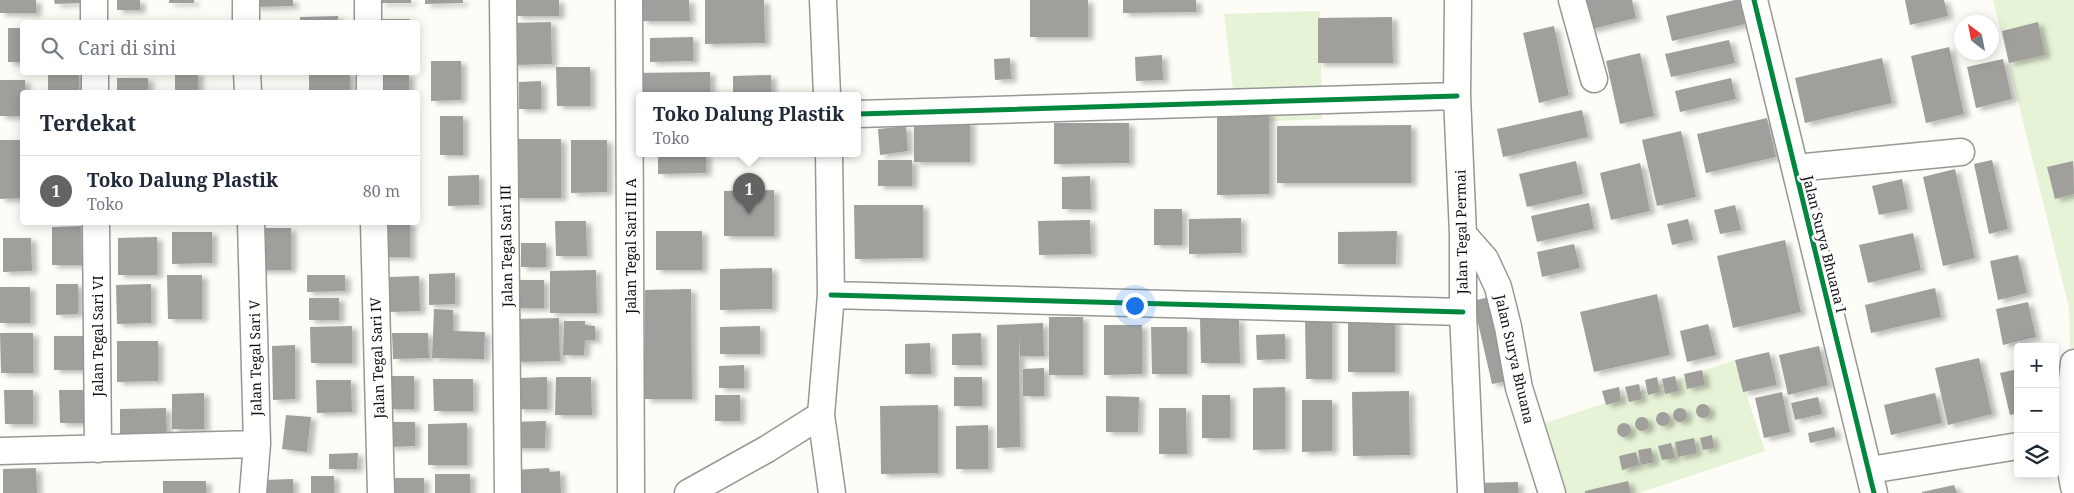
<!DOCTYPE html>
<html lang="id">
<meta charset="utf-8">
<style>
:root{--surface:#fff;--page:#f2f2f3;--text:#1f2937;--muted:#747a83;--line:#e0e1e3;--accent:#646362}
body{margin:0;font-family:"Noto Serif",serif;background:var(--page);color:var(--text)}
.controls{position:absolute;right:15px;bottom:15px;display:grid;overflow:hidden;border-radius:5px;box-shadow:0 2px 12px #0003}
.controls button{width:45px;height:45px;display:grid;place-items:center;padding:0;border:0;border-bottom:1px solid var(--line);background:var(--surface);color:var(--text);font:25px sans-serif}
.compass{position:absolute;left:1954px;top:15px;width:45px;height:45px;border-radius:50%;background:var(--surface);box-shadow:0 2px 12px #0003;rotate:328deg}
.you{position:absolute;left:1134px;top:305px;width:18px;height:18px;margin:-12px;border:4px solid #fff;border-radius:50%;background:#1a73e8;box-shadow:0 0 0 8px #1a73e833}
.badge{display:grid;place-items:center;width:32px;height:32px;border-radius:50%;background:var(--accent);color:#fff;font-size:16px;font-weight:700}
.pin{position:absolute;translate:-50% -41px;filter:drop-shadow(0 1px 2px #0008)}
.pin::after{content:'';position:absolute;top:26px;width:18px;height:15px;background:inherit;clip-path:polygon(0 0,100% 0,50% 100%)}
.popup{position:absolute;left:636px;top:92px;width:225px;height:65px;box-sizing:border-box;display:grid;place-content:center;border-radius:5px;background:var(--surface);filter:drop-shadow(0 1px 4px #0005);font-size:16px;white-space:nowrap;color:var(--muted)}
.popup b{font-size:19px;color:var(--text)}
.popup::after{content:'';position:absolute;left:50%;top:100%;margin-left:-10px;border:10px solid transparent;border-top-color:var(--surface)}
.list{margin:0;padding:0;list-style:none}
h2{display:flex;justify-content:space-between;align-items:center;height:65px;margin:0;padding:0 20px;font-size:21px}
h2 small{font-size:16px;font-weight:400;color:var(--muted)}
.list li{display:grid;grid-template-columns:32px 1fr auto;gap:15px;align-items:center;box-sizing:border-box;height:70px;padding:0 20px;border-top:1px solid var(--line)}
.list b{display:block;font-size:19px;white-space:nowrap}
.list p{margin:0;font-size:16px;white-space:nowrap;color:var(--muted)}
.list em{font-size:16px;font-style:normal;color:var(--muted)}
.icon{flex:none;width:28px;height:28px;fill:none;stroke:currentColor;stroke-width:2;stroke-linecap:round;stroke-linejoin:round}
.map{position:relative;flex:none;width:2074px;height:493px;overflow:hidden}
.search{position:absolute;background:var(--surface);box-shadow:0 2px 12px #0003;left:20px;top:20px;width:400px;height:55px;display:flex;align-items:center;gap:12px;box-sizing:border-box;padding:0 18px;border-radius:5px;color:var(--muted);font-size:19px}
.panel{position:absolute;background:var(--surface);box-shadow:0 2px 12px #0003;left:20px;top:90px;width:400px;height:135px;border-radius:5px}
.map>svg:first-child{display:block}
.green{fill:#e7f3d7}
.building{fill:#a19f9c;filter:url(#shadow)}
.lines{fill:none;stroke-linecap:round;stroke-linejoin:round}
.street-casing{stroke:#979795;stroke-width:29}
.street{stroke:#fffffe;stroke-width:26}
.cycleway-casing{stroke:#fff;stroke-width:8}
.cycleway{stroke:#00873e;stroke-width:5}
.labels{text-anchor:middle;dominant-baseline:central;stroke-width:5;stroke-linejoin:round;paint-order:stroke}
.street-label{font-size:14px;fill:#111;stroke:#fff}
</style>
<div class="map">
<svg width="2074" height="493" viewBox="0 0 2074 493">
<defs>
<filter id="shadow"><feDropShadow dx="5.5" dy="3" stdDeviation="2.5" flood-color="#0004"/></filter>
</defs>
<rect width="100%" height="100%" fill="#fdfcf7"/>
<!-- green -->
<path class="green" d="M 1993,0 L 2074,0 L 2074,493 L 2069,308 Z
M 1320,11 L 1322,119 L 1237,123 L 1224,14 Z
M 1735,360 L 1765,451 L 1639,493 L 1563,493 L 1542,424 Z"/>
<!-- building -->
<path class="building" d="M 0,0 L 36,0 L 36,13 L 0,13 Z
M 54,0 L 84,0 L 84,3 L 55,4 Z
M 117,0 L 140,0 L 140,10 L 117,10 Z
M 169,0 L 194,0 L 194,3 L 169,3 Z
M 254,0 L 293,0 L 293,6 L 254,7 Z
M 380,0 L 411,0 L 411,3 L 380,3 Z
M 425,0 L 463,0 L 463,3 L 425,4 Z
M 516,0 L 559,0 L 559,16 L 516,16 Z
M 642,0 L 689,0 L 690,21 L 642,21 Z
M 705,0 L 764,0 L 765,43 L 705,44 Z
M 1030,0 L 1088,0 L 1088,37 L 1030,37 Z
M 1123,0 L 1196,0 L 1196,12 L 1123,13 Z
M 1582,0 L 1632,0 L 1636,18 L 1588,30 Z
M 1735,0 L 1740,0 L 1745,24 L 1672,41 L 1666,16 Z
M 1905,0 L 1944,0 L 1948,16 L 1910,25 Z
M 338,16 L 338,22 L 300,22 L 300,17 Z
M 1392,17 L 1393,63 L 1318,63 L 1318,18 Z
M 377,19 L 410,19 L 410,22 L 377,22 Z
M 551,22 L 552,64 L 512,65 L 512,23 Z
M 2038,22 L 2045,55 L 2009,63 L 2002,31 Z
M 1554,26 L 1569,95 L 1539,103 L 1523,33 Z
M 8,28 L 22,28 L 22,62 L 8,62 Z
M 693,37 L 693,61 L 650,62 L 650,38 Z
M 1729,40 L 1735,63 L 1671,77 L 1665,54 Z
M 1949,47 L 1964,114 L 1926,123 L 1911,56 Z
M 1640,53 L 1654,116 L 1620,124 L 1606,61 Z
M 1162,55 L 1163,80 L 1136,81 L 1135,57 Z
M 1010,58 L 1011,79 L 995,80 L 994,59 Z
M 1882,58 L 1892,103 L 1805,123 L 1795,78 Z
M 2003,59 L 2012,99 L 1976,108 L 1967,67 Z
M 431,61 L 461,61 L 461,100 L 431,101 Z
M 556,67 L 590,67 L 590,106 L 557,106 Z
M 48,72 L 79,72 L 79,92 L 48,92 Z
M 175,72 L 198,72 L 198,92 L 175,92 Z
M 309,72 L 350,72 L 350,92 L 309,92 Z
M 710,72 L 710,95 L 640,95 L 635,73 Z
M 378,74 L 409,74 L 409,92 L 378,92 Z
M 771,75 L 771,95 L 733,95 L 733,76 Z
M 117,78 L 148,78 L 148,92 L 117,92 Z
M 1731,78 L 1736,99 L 1680,112 L 1675,91 Z
M 0,80 L 25,80 L 25,92 L 22,92 L 22,116 L 0,116 Z
M 541,81 L 541,109 L 519,109 L 519,82 Z
M 1582,110 L 1588,137 L 1503,157 L 1497,129 Z
M 1269,112 L 1269,194 L 1217,195 L 1217,113 Z
M 440,116 L 463,116 L 463,155 L 440,155 Z
M 1767,118 L 1776,157 L 1706,173 L 1697,134 Z
M 914,121 L 970,121 L 970,162 L 914,162 Z
M 1054,123 L 1129,123 L 1129,163 L 1054,164 Z
M 1411,125 L 1411,183 L 1277,183 L 1277,126 Z
M 906,126 L 908,151 L 880,155 L 878,129 Z
M 1681,131 L 1696,197 L 1657,206 L 1642,140 Z
M 514,139 L 561,139 L 561,198 L 514,198 Z
M 0,140 L 22,140 L 22,198 L 0,199 Z
M 571,140 L 607,140 L 607,192 L 571,193 Z
M 658,153 L 706,153 L 706,173 L 658,174 Z
M 878,160 L 912,160 L 912,186 L 878,186 Z
M 1992,160 L 2008,229 L 1989,234 L 1974,164 Z
M 1576,161 L 1583,194 L 1527,207 L 1519,174 Z
M 2073,161 L 2074,194 L 2055,199 L 2047,167 Z
M 1640,163 L 1650,211 L 1611,220 L 1600,173 Z
M 1955,169 L 1975,258 L 1943,266 L 1923,177 Z
M 479,175 L 479,205 L 448,206 L 448,176 Z
M 1090,176 L 1091,209 L 1062,209 L 1062,177 Z
M 1902,179 L 1908,209 L 1879,215 L 1872,186 Z
M 774,190 L 774,236 L 724,236 L 724,191 Z
M 1589,203 L 1594,229 L 1537,242 L 1531,216 Z
M 854,205 L 923,205 L 923,258 L 855,259 Z
M 1735,205 L 1741,230 L 1720,234 L 1714,210 Z
M 1154,209 L 1182,209 L 1182,245 L 1154,245 Z
M 1241,218 L 1241,253 L 1189,254 L 1189,219 Z
M 1688,219 L 1693,240 L 1672,245 L 1667,224 Z
M 1090,220 L 1091,254 L 1039,255 L 1038,221 Z
M 555,221 L 586,221 L 587,256 L 556,256 Z
M 382,222 L 410,222 L 410,257 L 382,257 Z
M 81,226 L 82,265 L 52,265 L 52,227 Z
M 256,228 L 291,228 L 291,270 L 256,270 Z
M 656,231 L 702,231 L 702,270 L 656,270 Z
M 1397,231 L 1396,264 L 1338,264 L 1338,232 Z
M 172,232 L 212,232 L 212,263 L 172,264 Z
M 1913,233 L 1921,270 L 1868,283 L 1859,245 Z
M 157,237 L 157,275 L 118,275 L 118,238 Z
M 3,238 L 31,238 L 32,271 L 3,272 Z
M 1785,240 L 1801,312 L 1733,328 L 1717,256 Z
M 521,243 L 546,243 L 546,267 L 521,267 Z
M 1574,244 L 1580,268 L 1542,277 L 1537,252 Z
M 2018,255 L 2027,293 L 1998,300 L 1990,261 Z
M 772,268 L 772,309 L 720,310 L 720,269 Z
M 596,270 L 597,313 L 550,313 L 550,271 Z
M 455,273 L 455,304 L 429,305 L 429,274 Z
M 167,275 L 202,275 L 202,319 L 168,319 Z
M 307,275 L 345,275 L 345,291 L 307,292 Z
M 419,276 L 420,311 L 390,312 L 390,277 Z
M 513,280 L 544,280 L 544,308 L 514,308 Z
M 56,284 L 78,284 L 78,314 L 56,315 Z
M 151,284 L 151,323 L 117,324 L 116,285 Z
M 0,287 L 30,287 L 30,323 L 0,323 Z
M 1935,288 L 1941,317 L 1871,333 L 1865,305 Z
M 691,289 L 692,399 L 645,399 L 645,290 Z
M 1657,294 L 1670,355 L 1594,372 L 1580,312 Z
M 1489,297 L 1508,381 L 1492,384 L 1473,301 Z
M 309,298 L 339,298 L 339,320 L 309,320 Z
M 2028,302 L 2036,337 L 2003,345 L 1996,309 Z
M 434,309 L 453,310 L 453,331 L 485,332 L 484,359 L 432,358 Z
M 1395,316 L 1395,372 L 1348,372 L 1348,317 Z
M 1049,317 L 1083,317 L 1083,375 L 1049,375 Z
M 559,318 L 560,361 L 515,362 L 515,319 Z
M 1305,318 L 1332,318 L 1332,379 L 1306,379 Z
M 1200,319 L 1239,319 L 1240,363 L 1201,363 Z
M 564,321 L 585,321 L 585,325 L 595,326 L 595,340 L 585,340 L 584,355 L 563,355 Z
M 1043,323 L 1044,356 L 1020,356 L 1019,334 L 1020,447 L 997,448 L 997,325 Z
M 1708,324 L 1716,355 L 1687,362 L 1680,331 Z
M 1104,325 L 1142,325 L 1142,374 L 1104,375 Z
M 352,326 L 352,363 L 311,363 L 310,327 Z
M 760,326 L 760,354 L 720,354 L 720,327 Z
M 1151,327 L 1187,327 L 1187,374 L 1152,374 Z
M 0,333 L 33,333 L 33,373 L 1,373 Z
M 392,333 L 428,333 L 429,358 L 393,359 Z
M 981,333 L 982,365 L 952,365 L 952,334 Z
M 1285,334 L 1285,359 L 1257,360 L 1256,335 Z
M 54,336 L 85,336 L 85,370 L 54,370 Z
M 117,341 L 158,341 L 158,381 L 117,382 Z
M 930,343 L 931,374 L 905,374 L 905,344 Z
M 295,345 L 295,399 L 273,400 L 272,346 Z
M 1819,346 L 1828,385 L 1788,395 L 1779,355 Z
M 1769,352 L 1777,385 L 1743,392 L 1735,360 Z
M 1979,358 L 1992,414 L 1948,425 L 1935,368 Z
M 744,365 L 744,388 L 719,388 L 719,366 Z
M 1044,368 L 1044,396 L 1023,396 L 1023,369 Z
M 2018,369 L 2018,413 L 2010,415 L 2000,373 Z
M 1702,370 L 1705,385 L 1687,389 L 1684,374 Z
M 388,376 L 414,376 L 414,409 L 388,409 Z
M 1675,376 L 1679,391 L 1665,394 L 1662,379 Z
M 547,377 L 547,409 L 518,409 L 517,378 Z
M 556,377 L 591,377 L 592,415 L 555,415 Z
M 954,377 L 982,377 L 982,406 L 954,406 Z
M 1657,377 L 1660,392 L 1648,395 L 1645,380 Z
M 433,379 L 473,379 L 473,411 L 434,411 Z
M 316,380 L 351,380 L 352,412 L 317,413 Z
M 1639,384 L 1642,399 L 1629,402 L 1625,387 Z
M 1285,387 L 1285,449 L 1253,450 L 1253,388 Z
M 1619,387 L 1621,401 L 1606,405 L 1602,391 Z
M 4,390 L 33,390 L 33,424 L 5,424 Z
M 59,390 L 85,390 L 85,423 L 60,423 Z
M 1409,391 L 1410,455 L 1353,456 L 1352,392 Z
M 1782,392 L 1790,432 L 1764,438 L 1755,398 Z
M 204,393 L 204,429 L 172,429 L 172,394 Z
M 1935,393 L 1942,423 L 1891,435 L 1884,405 Z
M 715,395 L 740,395 L 740,421 L 715,421 Z
M 1202,395 L 1230,395 L 1230,438 L 1202,438 Z
M 1106,396 L 1139,397 L 1138,432 L 1106,432 Z
M 1818,397 L 1822,414 L 1795,420 L 1791,403 Z
M 1302,400 L 1332,400 L 1332,451 L 1302,452 Z
M1696 411a7 7 0 1 1 14 0a7 7 0 1 1-14 0Z
M 938,405 L 938,473 L 881,474 L 880,406 Z
M1673 415a7 7 0 1 1 14 0a7 7 0 1 1-14 0Z
M 166,408 L 167,438 L 120,438 L 120,409 Z
M 1159,408 L 1186,408 L 1187,454 L 1159,454 Z
M1656 419a7 7 0 1 1 14 0a7 7 0 1 1-14 0Z
M 286,415 L 311,417 L 307,452 L 282,449 Z
M1635 424a7 7 0 1 1 14 0a7 7 0 1 1-14 0Z
M 546,421 L 545,448 L 512,448 L 512,422 Z
M 389,422 L 415,422 L 415,446 L 389,447 Z
M1617 430a7 7 0 1 1 14 0a7 7 0 1 1-14 0Z
M 467,423 L 467,465 L 428,465 L 428,424 Z
M 988,425 L 988,469 L 956,469 L 956,426 Z
M 1834,427 L 1836,437 L 1810,443 L 1808,433 Z
M 1712,435 L 1714,448 L 1703,450 L 1700,438 Z
M 1694,438 L 1697,453 L 1678,457 L 1675,442 Z
M 1671,443 L 1675,458 L 1662,460 L 1658,446 Z
M 1651,448 L 1654,462 L 1641,465 L 1638,450 Z
M 1636,452 L 1639,465 L 1622,470 L 1619,456 Z
M 358,453 L 357,469 L 329,469 L 329,454 Z
M 36,468 L 37,493 L 3,493 L 3,469 Z
M 549,468 L 550,472 L 560,471 L 561,493 L 514,493 L 513,470 Z
M 435,474 L 470,474 L 470,493 L 435,493 Z
M 311,476 L 334,476 L 334,493 L 311,493 Z
M 393,478 L 424,478 L 424,493 L 393,493 Z
M 293,479 L 293,493 L 265,493 L 265,480 Z
M 163,481 L 206,481 L 206,493 L 163,493 Z
M 1628,481 L 1631,493 L 1585,493 L 1585,491 Z
M 1518,482 L 1518,493 L 1477,493 L 1477,483 Z
M 1954,485 L 1957,493 L 1922,493 L 1922,492 Z"/>
<g class="lines">
<defs>
<path id="street" d="M 94,0 L 94,22
M 246,0 L 246,22
M 368,0 L 368,22
M 503,0 L 508,493
M 629,0 L 631,493
M 823,0 L 827,95
M 1458,0 L 1457,96 L 1463,234 L 1463,312 L 1471,493
M 1572,0 L 1594,79
M 1754,0 L 1874,493
M 95,72 L 95,92
M 247,72 L 248,92
M 370,72 L 370,92
M 858,114 L 1457,96
M 829,153 L 831,295 L 821,415 L 832,493
M 1795,168 L 1961,152
M 96,222 L 98,449
M 251,222 L 257,444 L 253,493
M 374,222 L 381,493
M 1463,234 L 1485,259 L 1498,287 L 1508,327 L 1519,388 L 1552,493
M 831,295 L 1463,312
M 2065,438 L 2074,363
M 2055,440 L 2065,438 L 2074,487
M 0,451 L 257,444
M 1870,470 L 2018,446
M 688,493 L 767,449 L 821,415"/>
</defs>
<!-- street casing -->
<use href="#street" class="street-casing"/>
<!-- street -->
<use href="#street" class="street"/>
<defs>
<path id="cycleway" d="M 1754,0 L 1874,493
M 858,114 L 1457,96
M 831,295 L 1463,312"/>
</defs>
<!-- cycleway casing -->
<use href="#cycleway" class="cycleway-casing"/>
<!-- cycleway -->
<use href="#cycleway" class="cycleway"/>
</g>
<g class="labels">
<!-- street labels -->
<g class="street-label">
<text transform="translate(1461 232) rotate(-91)">Jalan Tegal Permai</text>
<text transform="translate(1825 244) rotate(76)">Jalan Surya Bhuana I</text>
<text transform="translate(506 246) rotate(-91)">Jalan Tegal Sari III</text>
<text transform="translate(630 246) rotate(-90)">Jalan Tegal Sari III A</text>
<text transform="translate(97 336) rotate(-90)">Jalan Tegal Sari VI</text>
<text transform="translate(255 358) rotate(-91)">Jalan Tegal Sari V</text>
<text transform="translate(377 358) rotate(-92)">Jalan Tegal Sari IV</text>
<text transform="translate(1515 359) rotate(77)">Jalan Surya Bhuana</text>
</g>
</g>
</svg>
<div class="controls">
<button>+</button>
<button>−</button>
<button><svg class="icon" aria-label="layers" viewBox="0 0 24 24"><path d="M12 4l9 5-9 5-9-5zM3 14l9 5 9-5"/></svg></button>
</div>
<svg class="compass" viewBox="-18 -18 36 36"><path d="M0-13l5 13h-10z" fill="#e53935"/><path d="M0 13l5-13h-10z" fill="#747a83"/></svg>
<div class="you"></div>
<div class="pin badge" style="left:749px;top:214px">1</div>
<div class="popup"><b>Toko Dalung Plastik</b>Toko</div>
<div class="search"><svg class="icon" aria-label="search" viewBox="0 0 24 24"><circle cx="10" cy="10" r="6"/><path d="M15 15l6 6"/></svg>Cari di sini</div>
<section class="panel">
<h2>Terdekat<small></small></h2>
<ul class="list">
<li><span class="badge">1</span><div><b>Toko Dalung Plastik</b><p>Toko</p></div><em>80 m</em></li>
</ul>
</section>
</div>
